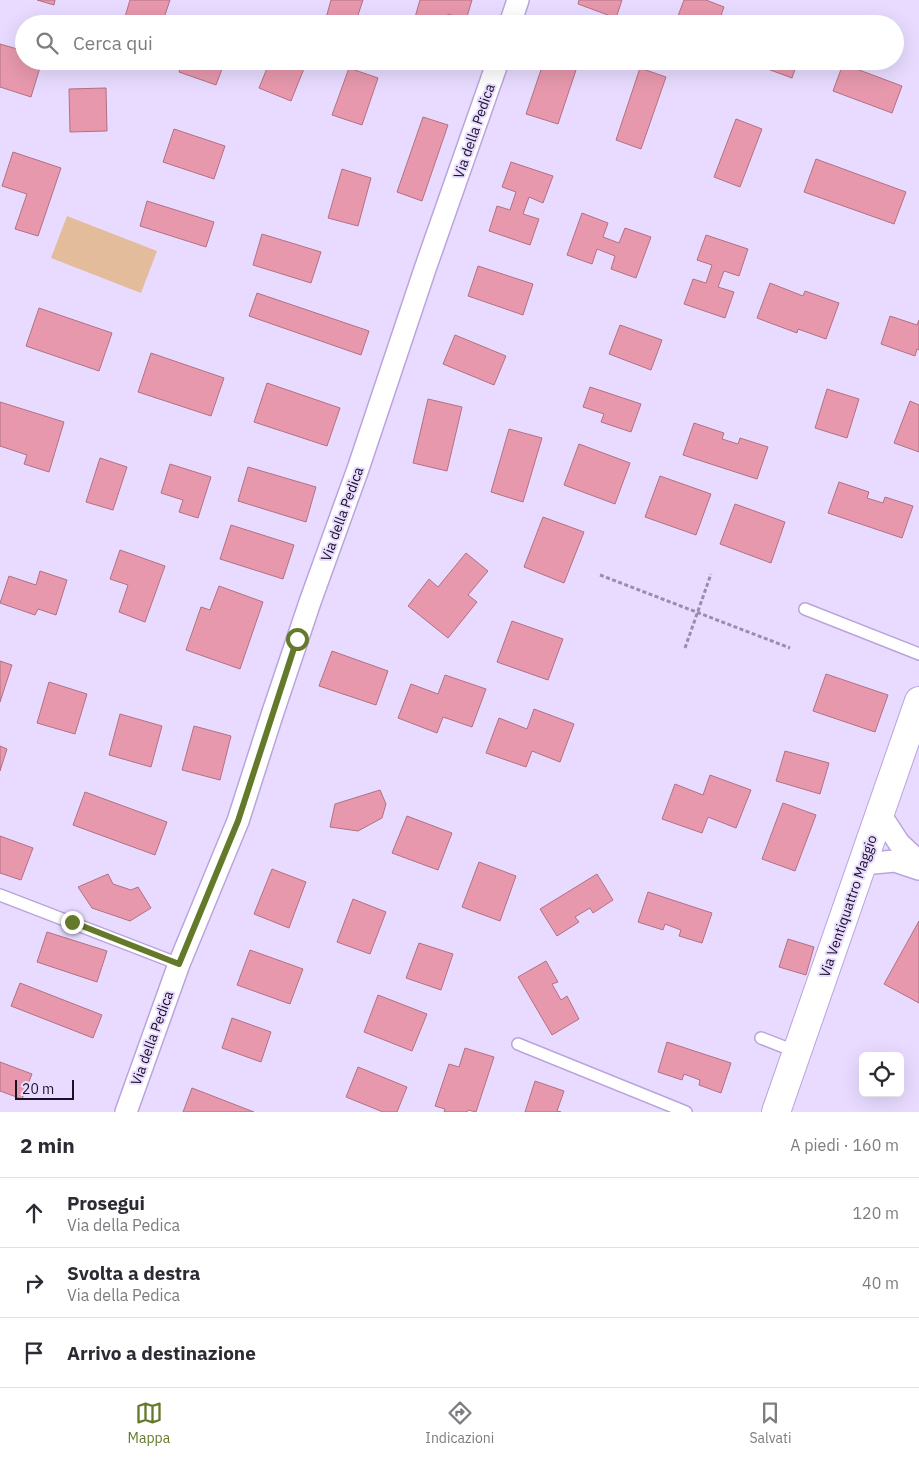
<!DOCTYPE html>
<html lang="it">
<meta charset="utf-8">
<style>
:root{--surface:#fff;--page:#f2f2f3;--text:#2b2b33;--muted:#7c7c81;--line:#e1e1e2;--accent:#647929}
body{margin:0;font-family:"IBM Plex Sans",sans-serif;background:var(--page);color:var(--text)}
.controls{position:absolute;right:15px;bottom:15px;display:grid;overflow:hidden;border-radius:8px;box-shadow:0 5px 20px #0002}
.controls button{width:45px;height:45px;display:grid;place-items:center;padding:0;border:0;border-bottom:1px solid var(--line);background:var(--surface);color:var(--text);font:25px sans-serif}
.scale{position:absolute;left:15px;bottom:12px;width:59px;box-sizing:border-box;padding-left:5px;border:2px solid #1a1126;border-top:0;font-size:14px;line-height:18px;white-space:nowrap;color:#1a1126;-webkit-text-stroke:4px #e8dbff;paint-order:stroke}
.stop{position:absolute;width:15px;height:15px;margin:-11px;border:4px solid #647929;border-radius:50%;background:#fff}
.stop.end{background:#647929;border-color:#fff;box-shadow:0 1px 5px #0008}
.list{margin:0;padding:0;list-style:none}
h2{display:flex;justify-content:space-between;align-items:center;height:65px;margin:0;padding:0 20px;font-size:21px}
h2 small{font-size:16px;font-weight:400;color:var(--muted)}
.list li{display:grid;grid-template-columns:32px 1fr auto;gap:15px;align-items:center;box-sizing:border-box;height:70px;padding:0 20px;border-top:1px solid var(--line)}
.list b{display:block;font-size:19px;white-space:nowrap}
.list p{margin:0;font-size:16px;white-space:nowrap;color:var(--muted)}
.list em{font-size:16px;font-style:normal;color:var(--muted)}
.icon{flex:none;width:28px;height:28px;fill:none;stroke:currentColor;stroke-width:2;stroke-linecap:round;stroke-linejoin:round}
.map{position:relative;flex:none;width:919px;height:1112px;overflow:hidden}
.search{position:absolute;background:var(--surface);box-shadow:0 5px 20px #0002;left:15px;right:15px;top:15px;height:55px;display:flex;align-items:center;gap:12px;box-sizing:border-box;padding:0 18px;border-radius:28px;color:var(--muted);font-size:19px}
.sheet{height:275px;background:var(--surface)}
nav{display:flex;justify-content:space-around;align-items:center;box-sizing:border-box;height:70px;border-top:1px solid var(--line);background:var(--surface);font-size:14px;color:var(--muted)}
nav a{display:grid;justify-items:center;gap:2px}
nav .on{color:var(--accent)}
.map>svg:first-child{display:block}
.green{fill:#e3bc9b}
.building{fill:#e798ad;stroke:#b27183}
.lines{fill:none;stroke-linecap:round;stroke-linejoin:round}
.service-casing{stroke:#baa4dd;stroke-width:14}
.minor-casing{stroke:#baa4dd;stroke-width:24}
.secondary-casing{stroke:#baa4dd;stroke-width:30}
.path{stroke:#998dab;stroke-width:3;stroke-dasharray:4 2.5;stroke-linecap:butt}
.service{stroke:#fff;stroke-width:11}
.minor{stroke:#fff;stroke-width:21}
.secondary{stroke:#fff;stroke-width:28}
.route{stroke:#647929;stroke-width:6}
.labels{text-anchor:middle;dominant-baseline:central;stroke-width:4;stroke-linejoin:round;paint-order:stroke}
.street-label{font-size:14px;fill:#1a1126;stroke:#e8dbff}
</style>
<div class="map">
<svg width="919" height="1112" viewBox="0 0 919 1112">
<rect width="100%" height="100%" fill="#e8dbff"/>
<!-- green -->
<path class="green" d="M 67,216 L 157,251 L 141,293 L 51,258 Z"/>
<!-- building -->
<path class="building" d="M 37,0 L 55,0 L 54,5 Z
M 130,0 L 170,0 L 162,24 L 136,24 L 124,20 Z
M 331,0 L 363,0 L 355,24 L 345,24 L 326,18 Z
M 420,0 L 472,0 L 466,20 L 448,14 L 445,24 L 413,24 Z
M 579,0 L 622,0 L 616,18 L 578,4 Z
M 684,0 L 706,0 L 724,7 L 718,24 L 675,24 Z
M 0,44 L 24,51 L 24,61 L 42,61 L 31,97 L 0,87 Z
M 183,61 L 225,61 L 216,85 L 179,72 Z
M 270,61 L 307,61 L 291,101 L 259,88 Z
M 544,61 L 579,61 L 558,124 L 526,114 Z
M 755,61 L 798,61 L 792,78 L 754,64 Z
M 843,64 L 902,86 L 892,113 L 833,91 Z
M 349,68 L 378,78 L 362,125 L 332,115 Z
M 640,68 L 666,77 L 641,149 L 616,140 Z
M 106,88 L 107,131 L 70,132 L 69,89 Z
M 423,117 L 448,125 L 422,201 L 397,192 Z
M 736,119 L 762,129 L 740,187 L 714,177 Z
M 174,129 L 225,146 L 214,179 L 163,162 Z
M 13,152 L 61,168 L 38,236 L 15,229 L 27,194 L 2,186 Z
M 816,159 L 906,192 L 894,224 L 804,192 Z
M 511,162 L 553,176 L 543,203 L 529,197 L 523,214 L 539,219 L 530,245 L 489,231 L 497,206 L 510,210 L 516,192 L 502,187 Z
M 342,169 L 371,178 L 358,226 L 328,218 Z
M 147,201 L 214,222 L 206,247 L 140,226 Z
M 582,213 L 608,223 L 603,237 L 619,243 L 625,228 L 651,237 L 636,278 L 611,269 L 615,256 L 597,249 L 592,264 L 567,255 Z
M 262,234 L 321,252 L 311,283 L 253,265 Z
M 706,235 L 748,249 L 739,276 L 724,271 L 718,287 L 734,292 L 725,318 L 684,304 L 693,279 L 706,283 L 712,265 L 697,260 Z
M 478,266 L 533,284 L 523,315 L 468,296 Z
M 770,283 L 803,296 L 805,291 L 839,303 L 826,339 L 798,329 L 797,333 L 757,318 Z
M 257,293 L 369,331 L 361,355 L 249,316 Z
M 39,308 L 112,333 L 99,371 L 26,346 Z
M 890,316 L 917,325 L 919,320 L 919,350 L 917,349 L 915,356 L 881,344 Z
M 620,325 L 662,340 L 651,370 L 609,354 Z
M 455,335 L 506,356 L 494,385 L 443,364 Z
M 151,353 L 224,378 L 211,416 L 138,392 Z
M 267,383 L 340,408 L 327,446 L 254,422 Z
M 590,387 L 641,404 L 631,432 L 601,422 L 604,414 L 583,407 Z
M 827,389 L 859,399 L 847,438 L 815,428 Z
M 428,399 L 462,407 L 447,471 L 413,463 Z
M 910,401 L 919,405 L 919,452 L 894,443 Z
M 0,402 L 64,422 L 49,472 L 24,464 L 27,455 L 0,446 Z
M 694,423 L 724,433 L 722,439 L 738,444 L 740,438 L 768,447 L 757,479 L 683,455 Z
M 509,429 L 542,438 L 523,502 L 491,492 Z
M 579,444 L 630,463 L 615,504 L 564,485 Z
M 100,458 L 127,467 L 113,510 L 86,502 Z
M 170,464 L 211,477 L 198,518 L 179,512 L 183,500 L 161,493 Z
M 248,467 L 316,487 L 306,522 L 238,501 Z
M 660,476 L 711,494 L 696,535 L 645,517 Z
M 839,482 L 869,492 L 867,498 L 883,503 L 885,497 L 913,506 L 902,538 L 828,513 Z
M 735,504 L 785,522 L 771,563 L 720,544 Z
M 543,517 L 584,532 L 564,583 L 524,567 Z
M 231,525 L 294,545 L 283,579 L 220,559 Z
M 120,550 L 165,566 L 145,622 L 119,612 L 128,585 L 110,579 Z
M 466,553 L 488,571 L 468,595 L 477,602 L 448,638 L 408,606 L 429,579 L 438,587 Z
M 40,571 L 67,580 L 56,615 L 38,609 L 35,615 L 0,603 L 9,576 L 36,585 Z
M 219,586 L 263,602 L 240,669 L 186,650 L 201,607 L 210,610 Z
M 512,621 L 563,639 L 548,680 L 497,662 Z
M 332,651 L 388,671 L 376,705 L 319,686 Z
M 0,661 L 12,665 L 0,702 Z
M 826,674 L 888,695 L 875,732 L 813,711 Z
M 445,675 L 486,689 L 472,727 L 443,717 L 437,733 L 398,718 L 411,684 L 438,694 Z
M 49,682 L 87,694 L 75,734 L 37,723 Z
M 534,709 L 574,724 L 560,762 L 532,751 L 526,767 L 486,753 L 499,718 L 527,729 Z
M 120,714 L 162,726 L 151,767 L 109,755 Z
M 194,726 L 231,736 L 220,780 L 182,770 Z
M 0,746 L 7,749 L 0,771 Z
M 785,751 L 829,763 L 820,794 L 776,781 Z
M 710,775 L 751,790 L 736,828 L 708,817 L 702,833 L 662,819 L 675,784 L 703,795 Z
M 380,790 L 386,804 L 382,818 L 358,831 L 330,827 L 335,804 Z
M 85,792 L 167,822 L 155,855 L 73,825 Z
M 783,803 L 816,815 L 795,871 L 762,859 Z
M 407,816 L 452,833 L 438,870 L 392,853 Z
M 0,836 L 33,848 L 21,880 L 0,873 Z
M 479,862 L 516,876 L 500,921 L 462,907 Z
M 272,869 L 306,882 L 289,928 L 254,914 Z
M 108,874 L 113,884 L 131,890 L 138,887 L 151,908 L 130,921 L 92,908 L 78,887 Z
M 597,874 L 613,900 L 593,913 L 590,908 L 575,917 L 579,922 L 557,936 L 540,909 Z
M 648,892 L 712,913 L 702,943 L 679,936 L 681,930 L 665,924 L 663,930 L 638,922 Z
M 353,899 L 386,912 L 370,954 L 337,942 Z
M 919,921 L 919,1003 L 884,984 Z
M 47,932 L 107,951 L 97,982 L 37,962 Z
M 788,939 L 814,947 L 806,975 L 779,967 Z
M 419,943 L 453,954 L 441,990 L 406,978 Z
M 250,950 L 303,969 L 290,1004 L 237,985 Z
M 546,961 L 558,982 L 552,984 L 561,1000 L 567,996 L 579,1019 L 552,1035 L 518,977 Z
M 20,983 L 102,1015 L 93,1038 L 11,1006 Z
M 378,995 L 427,1014 L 412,1051 L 364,1032 Z
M 232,1018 L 271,1032 L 261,1062 L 222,1048 Z
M 667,1042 L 731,1063 L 721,1093 L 699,1085 L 700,1080 L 684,1074 L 682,1080 L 658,1072 Z
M 465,1048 L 494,1057 L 476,1112 L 468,1110 L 467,1112 L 444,1112 L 445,1109 L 435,1106 L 449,1064 L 459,1067 Z
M 0,1062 L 32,1074 L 22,1099 L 0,1091 Z
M 358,1067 L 407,1087 L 397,1112 L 383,1112 L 346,1097 Z
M 535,1081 L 564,1091 L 557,1111 L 561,1112 L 525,1112 Z
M 192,1088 L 254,1112 L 183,1112 Z"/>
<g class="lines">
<defs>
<path id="service" d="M 805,609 L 919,654
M 0,895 L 179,964
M 761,1038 L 797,1052
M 518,1044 L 686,1112"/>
<path id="minor" d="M 510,24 L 518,0
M 880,814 L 899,843 L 919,862
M 862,864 L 895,861 L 919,869
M 126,1112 L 179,964 L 238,821 L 272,715 L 310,602 L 358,469 L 425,269 L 498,61"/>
<path id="secondary" d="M 776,1112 L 919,701"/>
</defs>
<!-- service casing -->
<use href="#service" class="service-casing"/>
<!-- minor casing -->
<use href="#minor" class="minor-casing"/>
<!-- secondary casing -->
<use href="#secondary" class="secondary-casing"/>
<!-- path -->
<path class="path" d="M 600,575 L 790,648
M 685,648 L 711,574"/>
<!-- service -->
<use href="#service" class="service"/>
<!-- minor -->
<use href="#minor" class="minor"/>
<!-- secondary -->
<use href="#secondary" class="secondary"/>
</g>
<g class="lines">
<!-- route -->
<path class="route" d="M 72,922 L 179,964 L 238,821 L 297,639"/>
</g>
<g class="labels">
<!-- street labels -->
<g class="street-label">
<text transform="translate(474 131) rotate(-71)">Via della Pedica</text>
<text transform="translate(342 514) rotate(-70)">Via della Pedica</text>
<text transform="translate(848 906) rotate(-71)">Via Ventiquattro Maggio</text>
<text transform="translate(152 1038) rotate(-70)">Via della Pedica</text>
</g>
</g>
</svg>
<div class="controls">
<button><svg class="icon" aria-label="locate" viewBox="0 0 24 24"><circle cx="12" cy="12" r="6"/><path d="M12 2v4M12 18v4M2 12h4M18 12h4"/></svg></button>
</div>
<div class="scale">20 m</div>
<div class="stop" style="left:297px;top:639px"></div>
<div class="stop end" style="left:72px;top:922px"></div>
<div class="search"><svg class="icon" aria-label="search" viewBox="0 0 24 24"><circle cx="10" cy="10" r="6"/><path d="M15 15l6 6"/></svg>Cerca qui</div>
</div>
<section class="sheet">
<h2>2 min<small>A piedi · 160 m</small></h2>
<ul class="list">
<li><svg class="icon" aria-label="ahead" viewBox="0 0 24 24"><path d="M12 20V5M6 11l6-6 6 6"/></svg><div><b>Prosegui</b><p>Via della Pedica</p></div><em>120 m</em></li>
<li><svg class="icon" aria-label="right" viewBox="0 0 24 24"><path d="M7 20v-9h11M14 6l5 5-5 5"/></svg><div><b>Svolta a destra</b><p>Via della Pedica</p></div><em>40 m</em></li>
<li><svg class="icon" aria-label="arrive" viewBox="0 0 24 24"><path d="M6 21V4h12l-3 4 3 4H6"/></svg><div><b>Arrivo a destinazione</b></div></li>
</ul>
</section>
<nav>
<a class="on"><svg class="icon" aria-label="map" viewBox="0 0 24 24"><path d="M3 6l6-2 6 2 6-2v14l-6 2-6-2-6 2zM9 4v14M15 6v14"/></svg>Mappa</a>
<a><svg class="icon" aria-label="directions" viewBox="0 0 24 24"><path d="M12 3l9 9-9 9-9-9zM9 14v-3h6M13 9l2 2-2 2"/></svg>Indicazioni</a>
<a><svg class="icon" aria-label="saved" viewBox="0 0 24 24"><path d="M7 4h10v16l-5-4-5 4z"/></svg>Salvati</a>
</nav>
